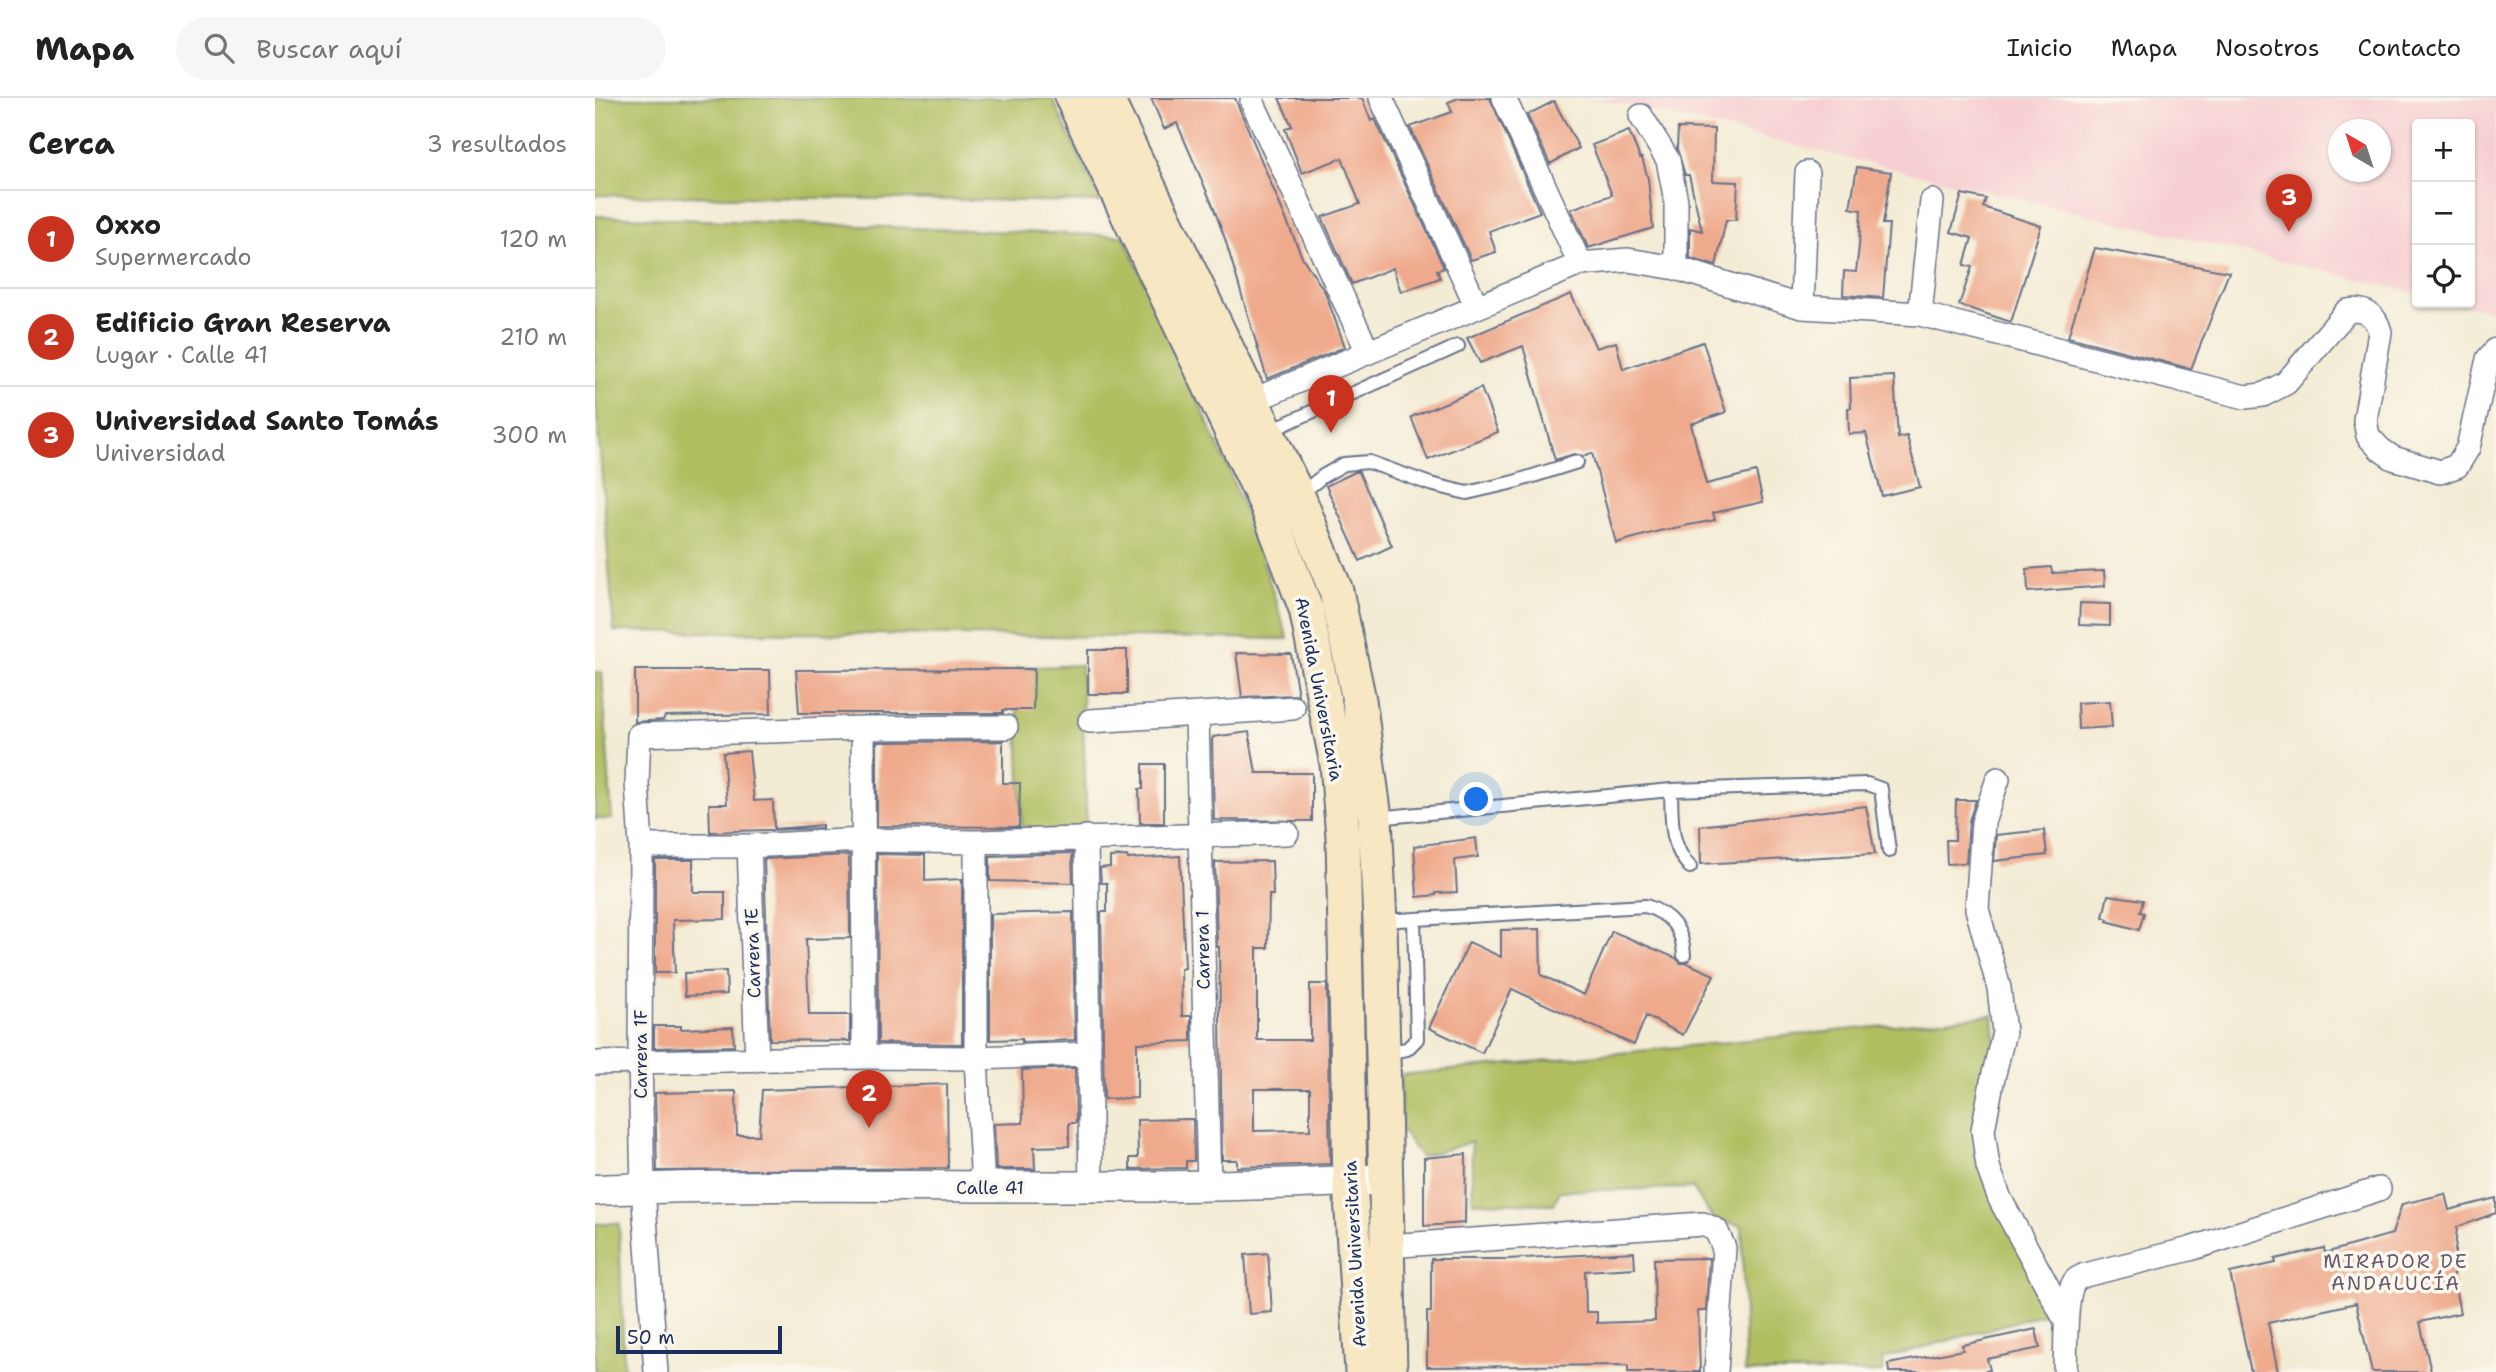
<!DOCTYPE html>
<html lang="es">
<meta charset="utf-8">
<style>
:root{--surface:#fff;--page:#f6f6f6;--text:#222;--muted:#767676;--line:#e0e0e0;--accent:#c8321e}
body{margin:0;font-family:"Shantell Sans",sans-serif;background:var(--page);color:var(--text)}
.controls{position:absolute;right:21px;top:21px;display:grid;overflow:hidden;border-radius:7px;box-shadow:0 2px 5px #0004}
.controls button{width:63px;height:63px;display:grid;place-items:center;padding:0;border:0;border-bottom:2px solid var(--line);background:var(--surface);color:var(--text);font:35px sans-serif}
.compass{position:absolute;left:1733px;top:21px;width:63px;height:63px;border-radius:50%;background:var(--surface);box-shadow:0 2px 5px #0004;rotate:321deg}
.scale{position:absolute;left:21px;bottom:18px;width:166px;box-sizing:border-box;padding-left:7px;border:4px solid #1b2f5e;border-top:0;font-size:19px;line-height:24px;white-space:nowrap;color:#1b2f5e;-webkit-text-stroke:5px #fbf7ec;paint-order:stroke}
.you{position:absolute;left:882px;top:702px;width:24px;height:24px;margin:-18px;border:5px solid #fff;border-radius:50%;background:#1a73e8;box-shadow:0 0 0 10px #1a73e833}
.badge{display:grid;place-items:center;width:46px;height:46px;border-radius:50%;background:var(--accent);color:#fff;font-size:23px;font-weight:700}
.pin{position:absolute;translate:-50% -58px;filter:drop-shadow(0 2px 4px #0008)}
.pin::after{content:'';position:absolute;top:37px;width:24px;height:21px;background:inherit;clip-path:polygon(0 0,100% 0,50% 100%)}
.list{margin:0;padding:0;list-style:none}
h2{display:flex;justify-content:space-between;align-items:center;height:91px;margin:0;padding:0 28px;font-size:30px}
h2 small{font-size:23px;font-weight:400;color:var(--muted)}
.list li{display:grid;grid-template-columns:46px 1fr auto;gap:21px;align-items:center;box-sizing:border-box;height:98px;padding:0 28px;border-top:2px solid var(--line)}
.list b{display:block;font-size:26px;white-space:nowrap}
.list p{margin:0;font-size:23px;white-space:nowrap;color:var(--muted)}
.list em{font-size:23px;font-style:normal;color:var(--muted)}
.icon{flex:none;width:38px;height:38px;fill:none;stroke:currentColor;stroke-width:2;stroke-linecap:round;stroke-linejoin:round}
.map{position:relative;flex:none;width:1901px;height:1274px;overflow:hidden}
header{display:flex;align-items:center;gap:42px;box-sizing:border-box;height:98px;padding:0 35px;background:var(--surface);border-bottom:2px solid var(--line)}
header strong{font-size:33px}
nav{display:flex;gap:38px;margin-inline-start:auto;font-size:24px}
.search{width:490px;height:63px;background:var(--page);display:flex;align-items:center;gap:18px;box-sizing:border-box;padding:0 24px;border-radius:38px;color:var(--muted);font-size:26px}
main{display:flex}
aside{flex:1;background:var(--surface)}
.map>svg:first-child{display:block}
.built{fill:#f7cfd2;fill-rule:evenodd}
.green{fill:#b0be60;stroke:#66765f;stroke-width:2}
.building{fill:#efaa8d;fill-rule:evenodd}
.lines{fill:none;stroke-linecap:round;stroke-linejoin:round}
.service-casing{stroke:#677188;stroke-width:16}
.minor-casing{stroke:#677188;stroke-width:26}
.tertiary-casing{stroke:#677188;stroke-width:33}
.secondary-casing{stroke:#677188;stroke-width:37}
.service{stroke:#fff;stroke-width:12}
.minor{stroke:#fff;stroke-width:23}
.tertiary{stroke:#fff;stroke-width:30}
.secondary{stroke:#f7e8c3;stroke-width:33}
.labels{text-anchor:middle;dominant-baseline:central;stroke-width:7;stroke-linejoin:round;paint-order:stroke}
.street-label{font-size:18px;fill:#1b2f5e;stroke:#fbf7ec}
.neighbourhood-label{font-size:19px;letter-spacing:2px;fill:#655a6e;stroke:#fbf7ec}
</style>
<header>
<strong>Mapa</strong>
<div class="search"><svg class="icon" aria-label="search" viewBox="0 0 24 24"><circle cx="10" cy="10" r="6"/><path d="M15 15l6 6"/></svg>Buscar aquí</div>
<nav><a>Inicio</a><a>Mapa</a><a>Nosotros</a><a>Contacto</a></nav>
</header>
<main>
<aside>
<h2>Cerca<small>3 resultados</small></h2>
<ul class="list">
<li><span class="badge">1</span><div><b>Oxxo</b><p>Supermercado</p></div><em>120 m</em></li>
<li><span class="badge">2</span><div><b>Edificio Gran Reserva</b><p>Lugar · Calle 41</p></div><em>210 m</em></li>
<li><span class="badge">3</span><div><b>Universidad Santo Tomás</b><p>Universidad</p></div><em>300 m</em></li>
</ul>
</aside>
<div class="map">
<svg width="1901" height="1274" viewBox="0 0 1901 1274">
<rect width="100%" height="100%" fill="#fbf7ec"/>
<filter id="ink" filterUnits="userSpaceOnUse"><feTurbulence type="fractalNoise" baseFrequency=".0143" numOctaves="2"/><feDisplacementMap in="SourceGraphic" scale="14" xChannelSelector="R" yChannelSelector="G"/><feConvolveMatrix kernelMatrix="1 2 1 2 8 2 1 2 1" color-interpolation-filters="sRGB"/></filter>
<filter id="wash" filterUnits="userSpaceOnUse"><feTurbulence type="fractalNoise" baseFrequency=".00686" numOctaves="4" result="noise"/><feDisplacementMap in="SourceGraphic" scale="28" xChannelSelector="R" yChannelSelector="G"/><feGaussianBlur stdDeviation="1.57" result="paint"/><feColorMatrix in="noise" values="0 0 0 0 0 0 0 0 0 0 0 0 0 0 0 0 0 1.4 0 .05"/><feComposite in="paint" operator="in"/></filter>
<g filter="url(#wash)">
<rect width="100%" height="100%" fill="#f3ecd5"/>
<!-- built -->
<path class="built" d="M 1000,0 L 1901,0 L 1901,214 L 1862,205 L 1875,205 L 1875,26 L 1822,26 L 1822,195 ZM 1744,32 L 1786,32 L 1786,74 L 1744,74 Z"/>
<!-- green -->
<path class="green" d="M 0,0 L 457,0 L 506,104 L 0,97 Z
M 0,118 L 529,138 L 633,370 L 664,451 L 693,541 L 19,533 L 0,292 Z
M 486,567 L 492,733 L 427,736 L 421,570 Z
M 0,574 L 7,574 L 17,721 L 0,721 Z
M 1398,917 L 1400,939 L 1388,1082 L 1461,1212 L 1287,1261 L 1288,1274 L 1150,1274 L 1147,1128 L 1118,1121 L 1098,1090 L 965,1093 L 959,1106 L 878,1104 L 876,1044 L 826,1059 L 805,1030 L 806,977 Z
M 24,1125 L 29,1274 L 0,1274 L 0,1126 Z"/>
<g id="blocks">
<!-- building -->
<path class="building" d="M 556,0 L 640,0 L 707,159 L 730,194 L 750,249 L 672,281 L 630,141 L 618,108 L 582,25 L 569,31 Z
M 684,0 L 767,0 L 776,23 L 780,21 L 849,170 L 842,172 L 845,180 L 806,194 L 798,170 L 757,186 L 727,119 L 765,106 L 747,60 L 707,75 L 690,31 L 697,28 Z
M 864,0 L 895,0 L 945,114 L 894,133 L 901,154 L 876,162 L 815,29 L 857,14 L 853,4 Z
M 959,3 L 984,50 L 955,66 L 932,17 Z
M 1083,30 L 1119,31 L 1118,83 L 1143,84 L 1141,122 L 1131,122 L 1121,168 L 1095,160 L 1095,130 L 1107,133 L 1094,77 L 1090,77 L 1082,51 Z
M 1034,33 L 1045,60 L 1047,60 L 1053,81 L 1058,130 L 993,150 L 976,111 L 1017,97 L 997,47 Z
M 1262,69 L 1296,74 L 1288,126 L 1294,126 L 1288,200 L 1248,197 L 1249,173 L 1261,174 L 1264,148 L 1266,112 L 1255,110 Z
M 1367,96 L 1391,101 L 1388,109 L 1446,128 L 1416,224 L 1364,207 L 1377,169 L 1369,167 L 1377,140 L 1356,134 Z
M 1500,150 L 1634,174 L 1596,271 L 1473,239 Z
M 976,196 L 1001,250 L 1021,244 L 1028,271 L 1108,244 L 1131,314 L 1096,326 L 1111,386 L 1161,374 L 1168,404 L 1118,415 L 1120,422 L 1064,433 L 1021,445 L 997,355 L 988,358 L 979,356 L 960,362 L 928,248 L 885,265 L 872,240 Z
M 1299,278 L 1303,340 L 1312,338 L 1325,389 L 1287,398 L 1271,335 L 1254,336 L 1253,310 L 1256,310 L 1255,280 Z
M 886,290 L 903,334 L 833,362 L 816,319 Z
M 760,374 L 764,374 L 797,448 L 765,463 L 731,388 Z
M 1456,469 L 1457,475 L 1509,473 L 1510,488 L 1433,494 L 1432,471 Z
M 1485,505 L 1515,506 L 1515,528 L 1484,527 Z
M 493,552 L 532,552 L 532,596 L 493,596 Z
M 641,555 L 696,556 L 703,597 L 647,599 Z
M 439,571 L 438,612 L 408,612 L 408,615 L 204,615 L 201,572 Z
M 40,572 L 175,572 L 176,616 L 70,618 L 68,622 L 40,624 Z
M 1515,603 L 1517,629 L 1483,631 L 1482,605 Z
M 654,634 L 661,675 L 717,675 L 717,723 L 619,722 L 617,643 L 618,639 Z
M 408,643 L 408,685 L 425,685 L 424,729 L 282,728 L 282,644 Z
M 154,653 L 159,703 L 178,702 L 179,731 L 227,727 L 227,730 L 115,734 L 114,706 L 132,706 L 128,655 Z
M 548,666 L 569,666 L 569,725 L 545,725 L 544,691 L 548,691 Z
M 1361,702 L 1381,702 L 1374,723 L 1371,765 L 1352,766 L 1351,742 L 1360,742 Z
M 1271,708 L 1280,756 L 1106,766 L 1105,728 Z
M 1449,732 L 1452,757 L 1399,763 L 1401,737 Z
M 881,740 L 883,759 L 860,762 L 862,794 L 841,795 L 841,797 L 822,799 L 819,748 Z
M 477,755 L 478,785 L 395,783 L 395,758 Z
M 282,756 L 330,757 L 330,783 L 367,781 L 367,946 L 283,945 Z
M 254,757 L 255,840 L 211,841 L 214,917 L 255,917 L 255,943 L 175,942 L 169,761 Z
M 532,758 L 533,761 L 585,758 L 590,870 L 586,871 L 587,918 L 596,918 L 596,943 L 542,945 L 542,1000 L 509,1001 L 506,814 L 512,814 L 512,785 L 506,785 L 505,770 L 515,769 L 515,759 Z
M 60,762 L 98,762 L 98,794 L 130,794 L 130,821 L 78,822 L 80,875 L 60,875 Z
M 677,763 L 678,797 L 674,797 L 673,850 L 662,850 L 662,942 L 715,942 L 715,886 L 732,886 L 735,1066 L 642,1069 L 642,1062 L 627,1062 L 624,849 L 622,849 L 620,764 ZM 659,991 L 715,991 L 715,1032 L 659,1033 Z
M 1513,797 L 1548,802 L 1545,814 L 1549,815 L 1544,832 L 1512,823 L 1513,821 L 1508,819 Z
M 478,814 L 480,942 L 427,944 L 427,941 L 395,942 L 395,816 Z
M 945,831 L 946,877 L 989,897 L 1017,833 L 1081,860 L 1086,865 L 1092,865 L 1119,877 L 1088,937 L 1051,918 L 1039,947 L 917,891 L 887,955 L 834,930 L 874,844 L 906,859 L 906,832 Z
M 131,873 L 132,896 L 90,898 L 89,875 Z
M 59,928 L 86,928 L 86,931 L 138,929 L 139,948 L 59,950 Z
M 480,970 L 481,1025 L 474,1025 L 474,1048 L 439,1049 L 440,1071 L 401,1071 L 399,1026 L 428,1025 L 427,972 Z
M 352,986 L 353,1070 L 62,1073 L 60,995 L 141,993 L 142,1037 L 164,1037 L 167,992 Z
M 598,1021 L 599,1063 L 591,1063 L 591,1070 L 535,1071 L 535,1060 L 543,1060 L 542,1022 Z
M 871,1056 L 870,1125 L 829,1128 L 829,1060 Z
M 1850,1096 L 1854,1112 L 1901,1100 L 1901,1115 L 1862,1129 L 1858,1179 L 1865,1215 L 1825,1224 L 1836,1274 L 1777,1274 L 1761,1205 L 1673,1225 L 1683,1274 L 1656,1274 L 1635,1175 L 1681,1165 L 1680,1161 L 1729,1150 L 1730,1155 L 1797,1136 L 1807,1106 Z
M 1039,1154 L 1040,1170 L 990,1173 L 991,1214 L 1002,1214 L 1002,1225 L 1060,1223 L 1059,1161 L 1114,1160 L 1111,1213 L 1103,1213 L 1105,1274 L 1033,1274 L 1033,1267 L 832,1269 L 832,1214 L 836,1214 L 836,1161 L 912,1161 Z
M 673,1155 L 677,1214 L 654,1216 L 650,1157 Z
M 1441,1231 L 1445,1250 L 1392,1261 L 1395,1272 L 1385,1274 L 1294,1274 L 1293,1266 L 1368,1252 L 1367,1247 Z"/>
</g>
</g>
<g filter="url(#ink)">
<use href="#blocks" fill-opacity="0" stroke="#677188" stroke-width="2"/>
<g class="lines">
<defs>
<path id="service" d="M 672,334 L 863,248
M 703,398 L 728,378 L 749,366 L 774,364 L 835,386 L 872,395 L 919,384 L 982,364
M 1076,692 C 1077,720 1074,747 1095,769
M 781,720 L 1076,692 L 1272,686 L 1286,691 L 1294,753
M 786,823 L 1051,808 C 1075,816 1088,831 1089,857
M 788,955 L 812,951 L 822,941 L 819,821"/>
<path id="minor" d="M 786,0 L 882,209
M 909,0 L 985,166
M 657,3 L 773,254
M 1046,18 L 1073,62 L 1081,103 L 1081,170
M 1207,209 L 1212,75
M 1325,216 L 1337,103
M 657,301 L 661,301 L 985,166 L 1033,162 L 1081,170 L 1207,209 L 1325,216 L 1650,299 L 1668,297 L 1691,285 L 1752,213 C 1770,210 1781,217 1785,234 L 1770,322 L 1773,338 L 1785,351 L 1798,360 L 1845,374 L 1862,368 L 1873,350 L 1893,261 L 1901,252
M 602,618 L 614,1087
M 495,623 L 698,610
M 268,630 L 269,959
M 1403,681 L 1388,724 L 1382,811 L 1404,890 L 1409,934 L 1397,984 L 1388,1032 L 1393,1069 L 1405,1101 L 1471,1223
M 491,739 L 496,1091
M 381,744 L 381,960 L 388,1090
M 46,748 L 154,748 L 267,742 L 381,744 L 692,735
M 154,748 L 162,962
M 0,965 L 269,959 L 381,960 L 493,956
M 792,1148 L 1108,1126 L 1121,1132 L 1129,1150 L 1121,1274
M 61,1274 L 48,1090 L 45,964 L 46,748 L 42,685 L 44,637 L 268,630 L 411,629
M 1470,1274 C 1471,1256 1469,1195 1480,1183 C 1482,1180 1486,1179 1490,1177 L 1595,1151 L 1784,1091"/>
<path id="tertiary" d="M 0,1092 C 263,1081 527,1097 790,1081"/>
<path id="secondary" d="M 477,0 L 672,408 L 711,511 L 742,666 L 748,739 L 755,1083 L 767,1274
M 511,0 L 703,398 L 741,493 L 764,602 L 780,720 L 785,823 L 795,1274"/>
</defs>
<!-- service casing -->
<use href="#service" class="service-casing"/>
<!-- minor casing -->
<use href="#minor" class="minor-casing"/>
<!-- tertiary casing -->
<use href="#tertiary" class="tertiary-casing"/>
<!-- secondary casing -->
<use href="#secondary" class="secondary-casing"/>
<!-- service -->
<use href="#service" class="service"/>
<!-- minor -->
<use href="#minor" class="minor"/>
<!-- tertiary -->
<use href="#tertiary" class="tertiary"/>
<!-- secondary -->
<use href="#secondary" class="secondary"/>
</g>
</g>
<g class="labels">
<!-- street labels -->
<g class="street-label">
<text transform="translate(724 591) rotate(79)">Avenida Universitaria</text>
<text transform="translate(608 852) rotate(-91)">Carrera 1</text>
<text transform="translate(158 855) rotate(-92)">Carrera 1E</text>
<text transform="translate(46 956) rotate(-90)">Carrera 1F</text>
<text x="395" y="1090">Calle 41</text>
<text transform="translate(760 1156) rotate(-93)">Avenida Universitaria</text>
</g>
<!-- neighbourhood labels -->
<g class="neighbourhood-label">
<text x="1801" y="1163">MIRADOR DE<tspan x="1801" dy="22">ANDALUCÍA</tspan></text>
</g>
</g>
</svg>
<div class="controls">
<button>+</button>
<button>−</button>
<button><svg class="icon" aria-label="locate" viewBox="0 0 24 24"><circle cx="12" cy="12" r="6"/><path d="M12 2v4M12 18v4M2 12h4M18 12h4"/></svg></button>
</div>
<svg class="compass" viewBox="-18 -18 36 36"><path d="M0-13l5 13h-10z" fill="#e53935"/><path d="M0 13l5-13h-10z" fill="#767676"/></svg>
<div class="scale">50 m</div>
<div class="you"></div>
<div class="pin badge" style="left:736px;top:335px">1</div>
<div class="pin badge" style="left:274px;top:1030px">2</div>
<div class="pin badge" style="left:1694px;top:134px">3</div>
</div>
</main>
